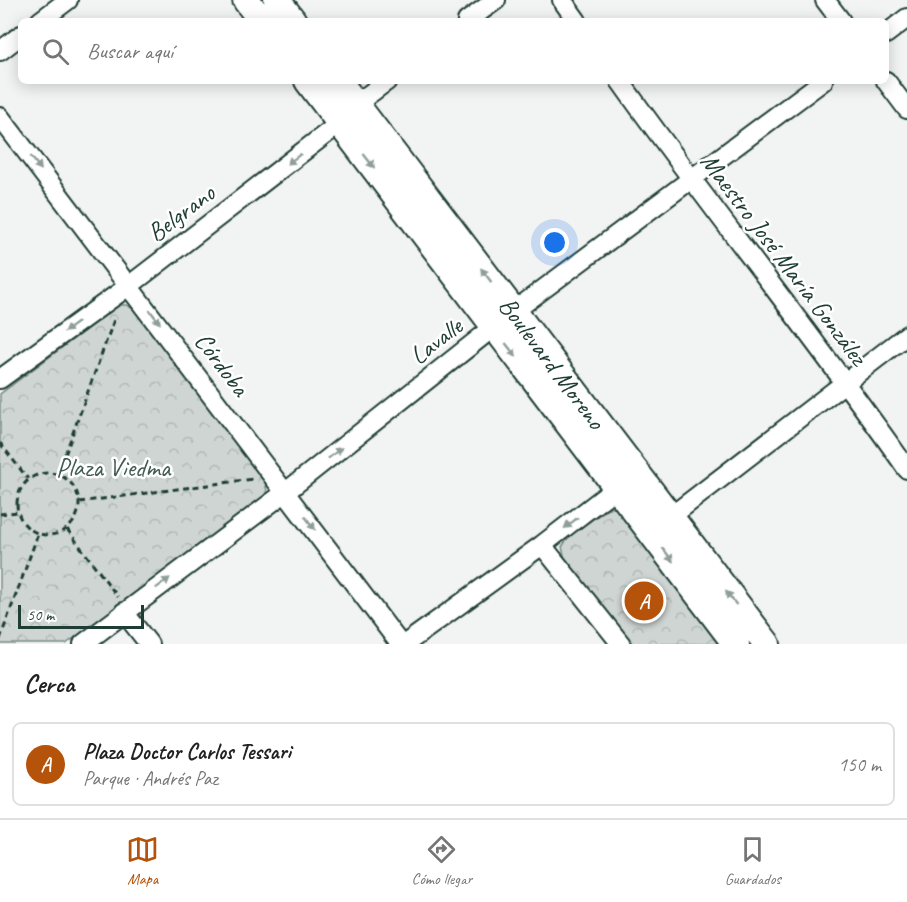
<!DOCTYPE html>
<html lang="es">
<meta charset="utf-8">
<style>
:root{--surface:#fff;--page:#f2f2f2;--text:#222;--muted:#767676;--line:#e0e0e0;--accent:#b45309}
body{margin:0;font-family:Caveat,sans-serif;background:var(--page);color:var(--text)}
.scale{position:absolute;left:18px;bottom:15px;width:126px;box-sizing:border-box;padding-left:6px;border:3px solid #1f3d34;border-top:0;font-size:16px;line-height:21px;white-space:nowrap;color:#1f3d34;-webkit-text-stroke:4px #fff;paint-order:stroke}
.you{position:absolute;left:555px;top:243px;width:21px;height:21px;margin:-15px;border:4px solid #fff;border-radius:50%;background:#1a73e8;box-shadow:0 0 0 9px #1a73e833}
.badge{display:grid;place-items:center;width:39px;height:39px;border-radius:50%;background:var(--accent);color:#fff;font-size:20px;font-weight:700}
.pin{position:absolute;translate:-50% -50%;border:3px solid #fff;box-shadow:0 2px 6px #0006}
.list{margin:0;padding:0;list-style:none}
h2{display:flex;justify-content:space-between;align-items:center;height:78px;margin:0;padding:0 24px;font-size:26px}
h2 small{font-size:20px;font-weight:400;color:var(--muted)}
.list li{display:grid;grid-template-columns:39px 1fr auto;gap:18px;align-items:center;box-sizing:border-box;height:84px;margin:0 12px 12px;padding:0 12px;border:2px solid var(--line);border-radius:9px}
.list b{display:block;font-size:22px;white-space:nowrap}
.list p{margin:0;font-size:20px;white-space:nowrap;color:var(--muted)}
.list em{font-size:20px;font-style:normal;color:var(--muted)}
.icon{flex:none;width:33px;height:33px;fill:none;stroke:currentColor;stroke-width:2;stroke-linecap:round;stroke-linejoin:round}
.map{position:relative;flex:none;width:907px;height:644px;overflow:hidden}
.search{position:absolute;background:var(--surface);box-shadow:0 3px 15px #0003;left:18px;right:18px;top:18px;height:66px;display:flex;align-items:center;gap:15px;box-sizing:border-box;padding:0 21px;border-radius:9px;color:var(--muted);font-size:22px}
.sheet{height:174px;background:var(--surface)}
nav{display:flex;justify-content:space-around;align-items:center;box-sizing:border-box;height:84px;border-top:2px solid var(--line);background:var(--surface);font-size:16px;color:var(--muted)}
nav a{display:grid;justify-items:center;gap:3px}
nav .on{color:var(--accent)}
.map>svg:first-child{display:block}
.forest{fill:url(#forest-crowns);stroke:#768984;stroke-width:1.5}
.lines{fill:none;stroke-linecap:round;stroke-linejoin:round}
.street-casing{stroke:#1f3d34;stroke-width:22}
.secondary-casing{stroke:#1f3d34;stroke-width:30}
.path{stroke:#1f3d34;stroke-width:3;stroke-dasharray:6 4.5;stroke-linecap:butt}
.street{stroke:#fff;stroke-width:18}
.secondary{stroke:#fff;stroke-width:26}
.oneway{fill:#8f9e9a}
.labels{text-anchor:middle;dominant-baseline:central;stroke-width:5;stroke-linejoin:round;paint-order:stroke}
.street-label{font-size:26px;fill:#1f3d34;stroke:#fff}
.park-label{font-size:26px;fill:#425b54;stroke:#fff}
</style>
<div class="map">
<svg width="907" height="644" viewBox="0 0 907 644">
<defs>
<pattern id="forest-crowns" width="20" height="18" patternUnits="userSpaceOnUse" patternTransform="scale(1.5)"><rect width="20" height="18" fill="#ced5d3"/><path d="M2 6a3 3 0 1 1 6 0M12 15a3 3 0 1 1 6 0" fill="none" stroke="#b0b8b6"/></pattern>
</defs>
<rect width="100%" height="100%" fill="#f2f3f3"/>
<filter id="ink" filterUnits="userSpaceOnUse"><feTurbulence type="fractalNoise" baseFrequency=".0167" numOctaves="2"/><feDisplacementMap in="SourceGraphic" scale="12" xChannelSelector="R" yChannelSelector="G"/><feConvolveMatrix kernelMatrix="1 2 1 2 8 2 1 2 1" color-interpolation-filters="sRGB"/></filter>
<g filter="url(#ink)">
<!-- forest -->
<path class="forest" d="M 119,305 L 127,305 L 134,310 L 264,477 L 267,491 L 263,497 L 66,644 L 0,644 L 0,394 Z
M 612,506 L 622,512 L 723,644 L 632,644 L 565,559 L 562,547 L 569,536 Z"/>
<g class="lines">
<defs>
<path id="street" d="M 562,0 L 577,21
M 825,0 L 841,21
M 40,21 L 68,0
M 467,21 L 496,0
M 886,34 L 907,18
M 0,51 L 21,35
M 620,81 C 713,212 815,337 907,469
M 886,81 L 907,109
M 0,117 L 400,644
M 0,379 L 130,285 L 340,123 L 356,104 L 387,81
M 661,524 L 907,335
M 542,545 L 621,644
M 124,612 L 149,644
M 83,644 L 287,491 L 514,311 L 823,81
M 405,644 L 542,545 L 625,481"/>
<path id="secondary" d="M 246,0 L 262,21
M 277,0 L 293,21
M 308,81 L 736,644
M 338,81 L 767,644"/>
</defs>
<!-- street casing -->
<use href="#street" class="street-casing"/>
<!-- secondary casing -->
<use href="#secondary" class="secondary-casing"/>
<!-- path -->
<path class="path" d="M 0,443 L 28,479
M17 504a31 31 0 1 1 62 0a31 31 0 1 1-62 0Z
M 58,474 L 115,317
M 79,502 L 253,479
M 0,514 L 18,512
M 67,529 L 118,597
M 0,639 L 38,534"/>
<!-- street -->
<use href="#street" class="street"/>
<!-- secondary -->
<use href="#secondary" class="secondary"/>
</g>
<!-- one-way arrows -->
<defs><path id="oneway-solid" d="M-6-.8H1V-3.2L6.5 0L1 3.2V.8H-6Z" transform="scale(1.5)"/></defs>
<g class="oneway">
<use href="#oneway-solid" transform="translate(294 159) rotate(143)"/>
<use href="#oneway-solid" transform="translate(369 161) rotate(52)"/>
<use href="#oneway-solid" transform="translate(36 163) rotate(52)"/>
<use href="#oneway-solid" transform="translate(486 275) rotate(-127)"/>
<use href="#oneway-solid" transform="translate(155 317) rotate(53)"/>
<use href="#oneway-solid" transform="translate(71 327) rotate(144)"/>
<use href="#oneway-solid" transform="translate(511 350) rotate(52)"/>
<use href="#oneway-solid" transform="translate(335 453) rotate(-38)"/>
<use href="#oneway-solid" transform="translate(310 523) rotate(53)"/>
<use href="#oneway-solid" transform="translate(571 523) rotate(142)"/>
<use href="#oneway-solid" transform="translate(668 555) rotate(53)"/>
<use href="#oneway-solid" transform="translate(163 583) rotate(-37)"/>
<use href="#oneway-solid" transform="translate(731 598) rotate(-128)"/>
</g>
</g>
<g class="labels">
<!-- street labels -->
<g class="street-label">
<text transform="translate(181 213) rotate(-37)">Belgrano</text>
<text transform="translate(784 259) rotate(53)">Maestro José María González</text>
<text transform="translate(436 341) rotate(-38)">Lavalle</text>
<text transform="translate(552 363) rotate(53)">Boulevard Moreno</text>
<text transform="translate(222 364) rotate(53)">Córdoba</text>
</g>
<!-- park labels -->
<g class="park-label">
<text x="113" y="467">Plaza Viedma</text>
</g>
</g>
</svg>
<div class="scale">50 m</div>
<div class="you"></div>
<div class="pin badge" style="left:644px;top:601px">A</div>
<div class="search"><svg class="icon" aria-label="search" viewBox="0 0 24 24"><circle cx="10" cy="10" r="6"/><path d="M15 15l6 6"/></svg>Buscar aquí</div>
</div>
<section class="sheet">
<h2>Cerca<small></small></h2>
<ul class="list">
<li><span class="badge">A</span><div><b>Plaza Doctor Carlos Tessari</b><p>Parque · Andrés Paz</p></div><em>150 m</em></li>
</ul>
</section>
<nav>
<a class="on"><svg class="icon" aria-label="map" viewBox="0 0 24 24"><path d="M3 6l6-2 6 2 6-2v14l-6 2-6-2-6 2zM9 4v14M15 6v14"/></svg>Mapa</a>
<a><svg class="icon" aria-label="directions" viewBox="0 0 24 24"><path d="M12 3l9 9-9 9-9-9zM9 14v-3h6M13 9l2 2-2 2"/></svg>Cómo llegar</a>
<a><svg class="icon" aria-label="saved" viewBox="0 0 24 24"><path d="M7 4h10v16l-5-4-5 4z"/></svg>Guardados</a>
</nav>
